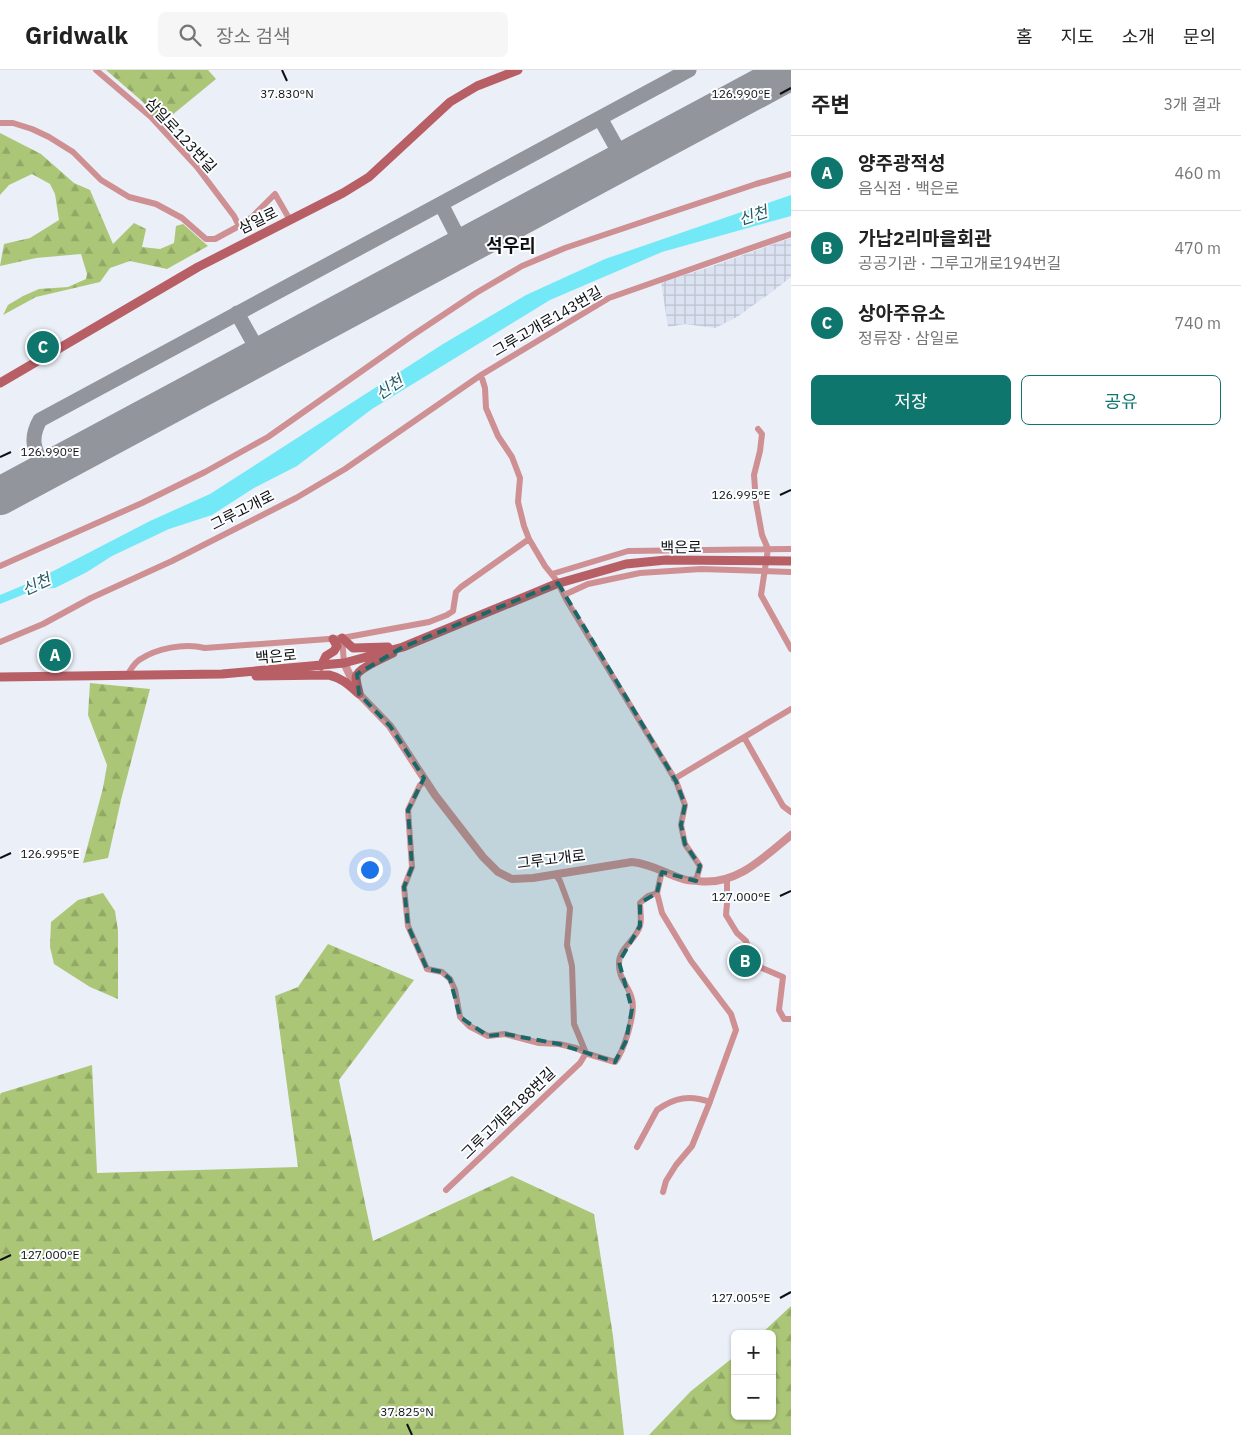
<!DOCTYPE html>
<html lang="ko">
<meta charset="utf-8">
<style>
:root{--surface:#fff;--page:#f6f6f6;--text:#222;--muted:#767676;--line:#e0e0e0;--accent:#0f766e}
body{margin:0;font-family:"IBM Plex Sans","Noto Sans KR",sans-serif;background:var(--page);color:var(--text)}
.controls{position:absolute;right:15px;bottom:15px;display:grid;overflow:hidden;border-radius:8px;box-shadow:0 1px 4px #0004}
.controls button{width:45px;height:45px;display:grid;place-items:center;padding:0;border:0;border-bottom:1px solid var(--line);background:var(--surface);color:var(--text);font:25px sans-serif}
.you{position:absolute;left:369px;top:799px;width:18px;height:18px;margin:-12px;border:4px solid #fff;border-radius:50%;background:#1a73e8;box-shadow:0 0 0 8px #1a73e833}
.badge{display:grid;place-items:center;width:32px;height:32px;border-radius:50%;background:var(--accent);color:#fff;font-size:16px;font-weight:700}
.pin{position:absolute;translate:-50% -50%;border:2px solid #fff;box-shadow:0 1px 5px #0006}
.list{margin:0;padding:0;list-style:none}
h2{display:flex;justify-content:space-between;align-items:center;height:65px;margin:0;padding:0 20px;font-size:21px}
h2 small{font-size:16px;font-weight:400;color:var(--muted)}
.list li{display:grid;grid-template-columns:32px 1fr auto;gap:15px;align-items:center;box-sizing:border-box;height:75px;padding:0 20px;border-top:1px solid var(--line)}
.list b{display:block;font-size:19px;white-space:nowrap}
.list p{margin:0;font-size:16px;white-space:nowrap;color:var(--muted)}
.list em{font-size:16px;font-style:normal;color:var(--muted)}
.actions{display:flex;gap:10px;padding:15px 20px}
.actions a{flex:1;padding:11px 0;border:1px solid var(--accent);border-radius:8px;text-align:center;font-size:18px;color:var(--accent)}
.actions .main{background:var(--accent);color:#fff}
.icon{flex:none;width:28px;height:28px;fill:none;stroke:currentColor;stroke-width:2;stroke-linecap:round;stroke-linejoin:round}
.map{position:relative;flex:none;width:791px;height:1365px;overflow:hidden}
header{display:flex;align-items:center;gap:30px;box-sizing:border-box;height:70px;padding:0 25px;background:var(--surface);border-bottom:1px solid var(--line)}
header strong{font-size:24px}
nav{display:flex;gap:28px;margin-inline-start:auto;font-size:18px}
.search{width:350px;height:45px;background:var(--page);display:flex;align-items:center;gap:12px;box-sizing:border-box;padding:0 18px;border-radius:8px;color:var(--muted);font-size:19px}
main{display:flex}
aside{flex:1;background:var(--surface)}
.map>svg:first-child{display:block}
.industrial{fill:url(#industrial-grid)}
.forest{fill:url(#forest-firs)}
.water{fill:#73e9f8}
.lines{fill:none;stroke-linecap:round;stroke-linejoin:round}
.taxiway{stroke:#92959c;stroke-width:15}
.runway{stroke:#92959c;stroke-width:38}
.minor{stroke:#ce9093;stroke-width:6}
.tertiary{stroke:#ce9093;stroke-width:8}
.secondary{stroke:#b85f66;stroke-width:9}
.marked{fill:#1b6868;fill-opacity:0.2;stroke:#1b6868;stroke-width:4;stroke-dasharray:10 6;stroke-linejoin:round}
.ticks{fill:none;stroke:#0e0f12;stroke-width:2}
.labels{text-anchor:middle;dominant-baseline:central;stroke-width:4;stroke-linejoin:round;paint-order:stroke}
.street-label{font-size:15px;fill:#0e0f12;stroke:#fcfdfe}
.water-label{font-size:16px;font-style:italic;fill:#285b61;stroke:#fcfdfe}
.quarter-label{font-size:18px;font-weight:bold;fill:#0e0f12;stroke:#fcfdfe}
.ticks-label{font-size:12px;text-anchor:middle;fill:#0e0f12;stroke:#fcfdfe;stroke-width:4;stroke-linejoin:round;paint-order:stroke}
</style>
<header>
<strong>Gridwalk</strong>
<div class="search"><svg class="icon" aria-label="search" viewBox="0 0 24 24"><circle cx="10" cy="10" r="6"/><path d="M15 15l6 6"/></svg>장소 검색</div>
<nav><a>홈</a><a>지도</a><a>소개</a><a>문의</a></nav>
</header>
<main>
<div class="map">
<svg width="791" height="1365" viewBox="0 0 791 1365">
<defs>
<pattern id="industrial-grid" width="8" height="8" patternUnits="userSpaceOnUse" patternTransform="scale(1.25)"><rect width="8" height="8" fill="#dbe2f1"/><path d="M0 4h8M4 0v8" fill="none" stroke="#bbc1ce"/></pattern>
<pattern id="forest-firs" width="22" height="20" patternUnits="userSpaceOnUse" patternTransform="scale(1.25)"><rect width="22" height="20" fill="#abc677"/><path d="M5 1l3.5 6h-7zM16 11l3.5 6h-7z" fill="#92a966"/></pattern>
</defs>
<rect width="100%" height="100%" fill="#ebeff8"/>
<!-- industrial -->
<path class="industrial" d="M 791,168 L 791,207 L 773,221 L 737,247 L 715,258 L 685,254 L 668,257 L 661,212 L 704,199 Z"/>
<!-- forest -->
<path class="forest" d="M 106,0 L 208,0 L 216,9 L 160,55 L 143,32 Z
M 0,63 L 41,84 L 74,113 L 90,120 L 113,174 L 134,153 L 146,159 L 142,177 L 160,179 L 174,173 L 176,156 L 183,154 L 208,176 L 167,199 L 130,191 L 110,198 L 100,212 L 36,227 L 3,245 L 8,235 L 23,226 L 39,219 L 68,217 L 86,209 L 87,204 L 81,184 L 36,188 L 0,196 L 4,174 L 30,168 L 59,150 L 55,124 L 50,114 L 32,104 L 9,115 L 0,125 Z
M 90,613 L 150,619 L 121,730 L 108,788 L 83,793 L 103,718 L 107,695 L 88,645 Z
M 103,823 L 115,841 L 118,861 L 118,929 L 90,917 L 54,894 L 50,877 L 51,852 L 78,830 Z
M 328,874 L 414,910 L 339,1010 L 373,1171 L 512,1106 L 594,1144 L 613,1266 L 624,1365 L 0,1365 L 0,1025 L 1,1023 L 92,995 L 97,1103 L 298,1097 L 275,926 L 298,917 Z
M 791,1236 L 791,1365 L 649,1365 L 691,1321 L 735,1286 L 735,1346 L 772,1346 L 772,1264 L 761,1264 Z"/>
<!-- water -->
<path class="water" d="M 791,125 L 791,146 L 662,182 L 550,230 L 372,339 L 297,396 L 254,418 L 212,445 L 169,459 L 112,486 L 87,502 L 55,518 L 37,519 L 0,534 L 0,525 L 36,510 L 150,451 L 210,424 L 443,274 L 526,225 L 605,189 Z"/>
<g class="lines">
<!-- taxiway -->
<path class="taxiway" d="M 600,48 L 624,91
M 441,134 L 463,177
M 237,243 L 261,286
M 45,401 C 36,382 28,371 40,350 L 689,0"/>
<!-- runway -->
<path class="runway" d="M 0,426 L 791,1"/>
<!-- minor -->
<path class="minor" d="M 96,0 L 151,47 L 197,97 L 234,146 L 239,156
M 0,53 L 13,53 L 32,59 L 49,67 L 73,82 L 101,110 L 129,127 L 156,134 L 182,148 L 206,169 L 215,169 L 239,156 L 252,147 L 275,124 L 290,150
M 481,305 L 485,318 L 486,338 L 498,366 L 512,387 L 520,408 L 518,432 L 524,456 L 529,469 L 545,496 L 557,511 L 567,531 L 676,711 L 685,735 L 681,755 L 685,774 L 700,796 L 696,811
M 758,359 L 762,364 L 760,381 L 754,405 L 756,432 L 762,465 L 768,479 L 761,525 L 791,579
M 0,496 L 142,433 L 205,402 L 268,367 L 413,265 L 476,223 L 522,196 L 565,178 L 657,147 L 756,114 L 791,104
M 552,504 L 628,481 L 791,479
M 564,525 L 588,514 L 640,503 L 701,499 L 791,502
M 342,568 L 344,593
M 0,572 L 43,554 L 91,528 L 172,491 L 296,428 L 345,399 L 481,305 L 609,228 L 791,164
M 127,606 C 130,600 134,594 139,590 C 157,578 184,573 205,578 L 342,568 L 429,552 L 447,545 L 453,541 L 456,522 L 461,517 L 529,469
M 744,667 L 783,736 L 791,742
M 674,709 L 791,639
M 426,711 L 420,715 L 408,740 L 412,797 L 404,817 L 408,856 L 427,899 L 442,902 L 450,909 L 455,920 L 460,947 L 469,956 L 488,966 L 505,964 L 539,973 L 559,974 L 576,978 L 588,984 L 615,992 C 624,981 636,943 632,929 C 629,916 618,908 619,893 C 619,878 636,870 640,856 C 642,850 640,840 640,833 L 648,826 L 657,823
M 662,801 L 657,823 L 662,843 L 691,891 L 731,944 L 736,960 L 709,1034 L 692,1076 L 676,1095 L 666,1111 L 663,1122
M 727,809 L 727,833 L 726,845 L 737,863 L 746,871 L 751,885 L 762,898 L 783,907 L 779,940 L 784,949 L 791,949
M 637,1077 L 657,1040 C 675,1027 690,1025 710,1032
M 446,1120 L 580,993 L 586,983 L 574,954 L 572,896 L 567,875 L 570,838 L 560,811 L 555,804"/>
<!-- tertiary -->
<path class="tertiary" d="M 344,593 L 359,624 L 390,656 L 435,725 L 483,787 L 498,802 L 512,809 L 533,808 L 632,792 C 652,794 664,803 683,809 C 687,811 693,810 698,811 C 736,816 763,788 791,765"/>
<!-- secondary -->
<path class="secondary" d="M 0,313 L 198,197 L 343,123 L 369,107 L 450,32 L 477,16 L 518,0
M 342,568 L 353,578 L 388,577
M 321,596 L 326,586 L 334,581 L 337,576 L 333,569
M 256,606 L 329,605 C 342,608 349,615 359,624
M 0,607 L 222,604 L 344,593 L 403,577 L 556,514 L 626,494 L 666,490 L 791,491
M 359,623 C 358,618 356,612 356,607 C 357,599 385,587 393,583"/>
</g>
<!-- marked area -->
<path class="marked" d="M 558,513 L 676,711 L 685,735 L 681,755 L 685,774 L 700,796 L 696,811 L 662,802 L 657,823 L 640,833 L 640,856 L 619,892 L 632,939 L 626,971 L 615,992 L 559,974 L 505,964 L 488,966 L 460,947 L 450,909 L 442,902 L 427,899 L 408,856 L 404,817 L 412,797 L 408,740 L 424,708 L 390,656 L 359,624 L 357,604 L 403,577 Z"/>
<!-- ticks -->
<path class="ticks" d="M 282,0 L 287,11M 780,24 L 791,18M 0,387 L 11,382M 780,425 L 791,420M 0,788 L 11,783M 780,826 L 791,821M 0,1190 L 11,1185M 780,1228 L 791,1222M 407,1354 L 412,1365"/>
<g class="labels">
<!-- street labels -->
<g class="street-label">
<text transform="translate(181 65) rotate(47)">삼일로123번길</text>
<text transform="translate(258 150) rotate(-26)">삼일로</text>
<text transform="translate(547 251) rotate(-30)">그루고개로143번길</text>
<text transform="translate(242 440) rotate(-27)">그루고개로</text>
<text transform="translate(681 477) rotate(-1)">백은로</text>
<text transform="translate(276 586) rotate(-5)">백은로</text>
<text transform="translate(551 789) rotate(-7)">그루고개로</text>
<text transform="translate(508 1043) rotate(-44)">그루고개로188번길</text>
</g>
<!-- water labels -->
<g class="water-label">
<text transform="translate(753 145) rotate(-18)">신천</text>
<text transform="translate(389 317) rotate(-34)">신천</text>
<text transform="translate(36 514) rotate(-25)">신천</text>
</g>
<!-- quarter labels -->
<g class="quarter-label">
<text x="511" y="175">석우리</text>
</g>
</g>
<g class="ticks-label">
<text x="741" y="28">126.990°E</text>
<text x="287" y="28">37.830°N</text>
<text x="50" y="386">126.990°E</text>
<text x="741" y="429">126.995°E</text>
<text x="50" y="788">126.995°E</text>
<text x="741" y="831">127.000°E</text>
<text x="50" y="1189">127.000°E</text>
<text x="741" y="1232">127.005°E</text>
<text x="407" y="1346">37.825°N</text>
</g>
</svg>
<div class="controls">
<button>+</button>
<button>−</button>
</div>
<div class="you"></div>
<div class="pin badge" style="left:55px;top:585px">A</div>
<div class="pin badge" style="left:745px;top:891px">B</div>
<div class="pin badge" style="left:43px;top:277px">C</div>
</div>
<aside>
<h2>주변<small>3개 결과</small></h2>
<ul class="list">
<li><span class="badge">A</span><div><b>양주광적성</b><p>음식점 · 백은로</p></div><em>460 m</em></li>
<li><span class="badge">B</span><div><b>가납2리마을회관</b><p>공공기관 · 그루고개로194번길</p></div><em>470 m</em></li>
<li><span class="badge">C</span><div><b>상아주유소</b><p>정류장 · 삼일로</p></div><em>740 m</em></li>
</ul>
<div class="actions"><a class="main">저장</a><a>공유</a></div>
</aside>
</main>
